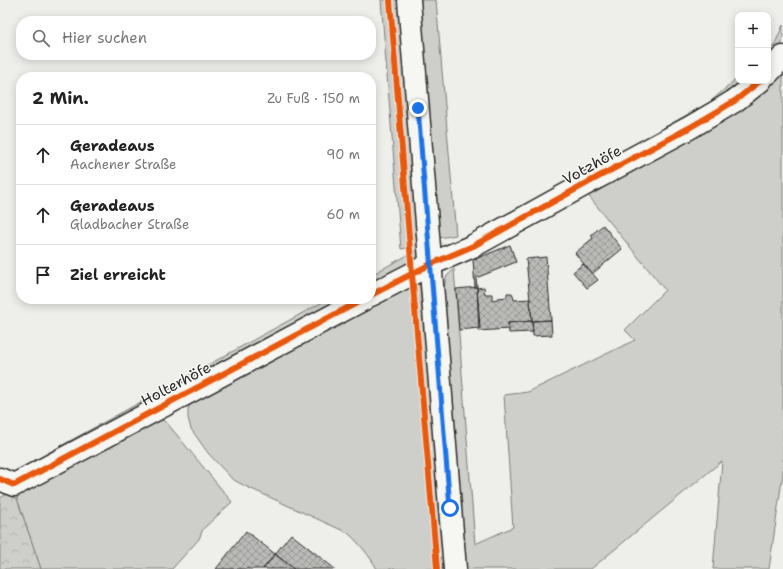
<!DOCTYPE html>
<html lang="de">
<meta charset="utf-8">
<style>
:root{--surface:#fff;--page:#f6f6f6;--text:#222;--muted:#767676;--line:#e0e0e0}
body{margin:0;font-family:"Shantell Sans",sans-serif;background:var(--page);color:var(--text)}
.controls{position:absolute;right:12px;top:12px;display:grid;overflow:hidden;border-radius:8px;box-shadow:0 2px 10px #0003}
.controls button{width:36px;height:36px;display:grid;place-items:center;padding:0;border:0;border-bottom:1px solid var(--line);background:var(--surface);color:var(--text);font:20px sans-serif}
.stop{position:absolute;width:12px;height:12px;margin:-9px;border:3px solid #1a73e8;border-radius:50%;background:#fff}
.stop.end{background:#1a73e8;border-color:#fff;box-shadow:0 1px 4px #0008}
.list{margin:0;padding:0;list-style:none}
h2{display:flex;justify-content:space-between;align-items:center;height:52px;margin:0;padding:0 16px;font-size:17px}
h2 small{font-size:13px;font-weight:400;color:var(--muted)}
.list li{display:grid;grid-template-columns:26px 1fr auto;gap:12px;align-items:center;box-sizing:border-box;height:60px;padding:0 16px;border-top:1px solid var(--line)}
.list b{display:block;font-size:15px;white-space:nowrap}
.list p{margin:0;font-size:13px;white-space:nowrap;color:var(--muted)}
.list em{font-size:13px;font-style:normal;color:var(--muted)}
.icon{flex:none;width:22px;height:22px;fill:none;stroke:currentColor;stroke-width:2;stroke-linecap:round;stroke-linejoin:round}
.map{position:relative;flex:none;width:783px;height:569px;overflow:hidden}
.search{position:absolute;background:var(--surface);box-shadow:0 2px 10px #0003;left:16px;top:16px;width:360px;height:44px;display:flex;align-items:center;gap:10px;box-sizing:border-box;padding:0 14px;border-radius:16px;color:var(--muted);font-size:15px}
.panel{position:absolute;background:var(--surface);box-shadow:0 2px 10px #0003;left:16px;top:72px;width:360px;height:232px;border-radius:16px}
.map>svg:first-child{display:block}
.grass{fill:#cececa;stroke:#7c7c7a}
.forest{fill:url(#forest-crowns);stroke:#7c7c7a}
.building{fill:url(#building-cross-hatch);stroke:#2b2b2b}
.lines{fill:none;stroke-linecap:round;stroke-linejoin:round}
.minor-casing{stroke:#2b2b2b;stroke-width:25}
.minor{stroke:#f6f6f2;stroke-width:22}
.cycleway-casing{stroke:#f6f6f2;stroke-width:8}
.cycleway{stroke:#e8590c;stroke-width:6}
.route{stroke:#1a73e8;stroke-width:5}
.labels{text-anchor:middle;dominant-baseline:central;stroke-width:3;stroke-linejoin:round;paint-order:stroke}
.street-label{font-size:15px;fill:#2b2b2b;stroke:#f6f6f2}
</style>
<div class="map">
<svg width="783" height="569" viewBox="0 0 783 569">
<defs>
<pattern id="forest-crowns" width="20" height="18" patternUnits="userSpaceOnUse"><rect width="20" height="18" fill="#cececa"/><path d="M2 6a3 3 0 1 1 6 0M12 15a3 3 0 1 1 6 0" fill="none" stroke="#b1b1ae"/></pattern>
<pattern id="building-cross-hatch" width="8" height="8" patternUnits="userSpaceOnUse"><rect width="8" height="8" fill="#babab7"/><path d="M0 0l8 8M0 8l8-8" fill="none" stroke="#979795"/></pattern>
</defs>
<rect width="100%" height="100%" fill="#eeeeea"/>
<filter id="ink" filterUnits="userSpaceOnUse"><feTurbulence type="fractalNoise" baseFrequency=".025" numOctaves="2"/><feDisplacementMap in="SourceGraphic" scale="8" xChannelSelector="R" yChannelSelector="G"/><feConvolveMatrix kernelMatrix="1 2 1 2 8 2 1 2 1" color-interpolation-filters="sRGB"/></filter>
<g filter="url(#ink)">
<!-- grass -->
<path class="grass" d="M 381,0 L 399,0 L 420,261 L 371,289 L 371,275 L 408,255 L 407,248 L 401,249 Z
M 420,0 L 436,0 L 456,235 L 439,238 Z
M 783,25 C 783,46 783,47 768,63 L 768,51 L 774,46 Z
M 783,69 L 783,473 L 769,569 L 713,569 L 722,461 L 591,569 L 466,569 L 444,289 L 446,277 L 454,269 L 475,544 L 513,527 L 504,395 L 528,392 L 635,340 L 625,330 L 665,290 L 587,194 Z
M 738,77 L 738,81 L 747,81 L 636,150 L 480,230 L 710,102 Z
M 408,279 L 420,285 L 437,468 L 445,569 L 377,569 C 369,555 360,544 348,533 L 245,486 L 232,479 L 208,453 L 191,429 L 188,418 L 188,410 L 190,403 Z
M 328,299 L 353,299 L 14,480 L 6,476 Z
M 158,418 L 167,423 L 232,502 L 203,529 L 199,539 L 172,569 L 41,569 L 14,490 Z"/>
<!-- forest -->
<path class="forest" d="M 14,490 L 41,569 L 0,569 L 0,498 Z"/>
<!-- building -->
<path class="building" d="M 603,225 L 622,249 L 592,274 L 575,253 L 593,238 L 591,235 Z
M 510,245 L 516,262 L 476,278 L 477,287 L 475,287 L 473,260 Z
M 546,257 L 551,320 L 532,321 L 526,259 Z
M 583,264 L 592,274 L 592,273 L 598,280 L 587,288 L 573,272 Z
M 477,287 L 480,328 L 459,330 L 456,289 Z
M 484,287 L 485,294 L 492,294 L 492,300 L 498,299 L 498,298 L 507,297 L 507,293 L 512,293 L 513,295 L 514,300 L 530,299 L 532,321 L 508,323 L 509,329 L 479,331 L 477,288 Z
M 551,320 L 552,335 L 533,336 L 532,321 Z
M 532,321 L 533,332 L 509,333 L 508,323 Z
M 246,531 L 275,554 L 263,569 L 216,569 Z
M 291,534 L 335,569 L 294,569 L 275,554 Z
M 275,554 L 294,569 L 263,569 Z"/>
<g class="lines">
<defs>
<path id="minor" d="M 409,0 L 455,569
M 768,73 L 783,57
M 371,295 L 431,264 L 473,246 L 598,177 L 689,128 L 718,111 L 736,100 L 760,81
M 0,479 L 14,485 L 364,299"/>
</defs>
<!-- minor casing -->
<use href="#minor" class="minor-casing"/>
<!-- minor -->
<use href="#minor" class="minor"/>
<defs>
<path id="cycleway" d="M 390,0 L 412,274 L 437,569
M 371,295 L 431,264 L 473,246 L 598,177 L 689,128 L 718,111 L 736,100 L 760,81
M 0,479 L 14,485 L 364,299"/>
</defs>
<!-- cycleway casing -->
<use href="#cycleway" class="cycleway-casing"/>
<!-- cycleway -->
<use href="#cycleway" class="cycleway"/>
</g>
</g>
<g class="lines" filter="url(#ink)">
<!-- route -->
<path class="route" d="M 418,108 L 450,508"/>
</g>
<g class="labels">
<!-- street labels -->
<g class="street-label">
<text transform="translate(592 165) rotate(-29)">Votzhöfe</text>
<text transform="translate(176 384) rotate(-28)">Holterhöfe</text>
</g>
</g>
</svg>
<div class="controls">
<button>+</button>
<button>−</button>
</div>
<div class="stop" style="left:450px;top:508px"></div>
<div class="stop end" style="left:418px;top:108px"></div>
<div class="search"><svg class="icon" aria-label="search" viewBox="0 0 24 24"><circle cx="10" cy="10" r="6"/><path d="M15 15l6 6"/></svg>Hier suchen</div>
<section class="panel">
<h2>2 Min.<small>Zu Fuß · 150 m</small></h2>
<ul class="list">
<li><svg class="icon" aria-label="ahead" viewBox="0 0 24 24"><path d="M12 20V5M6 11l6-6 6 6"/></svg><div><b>Geradeaus</b><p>Aachener Straße</p></div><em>90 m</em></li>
<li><svg class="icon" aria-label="ahead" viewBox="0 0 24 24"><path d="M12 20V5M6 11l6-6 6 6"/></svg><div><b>Geradeaus</b><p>Gladbacher Straße</p></div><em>60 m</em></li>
<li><svg class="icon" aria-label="arrive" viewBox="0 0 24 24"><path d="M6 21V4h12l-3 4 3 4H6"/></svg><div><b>Ziel erreicht</b></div></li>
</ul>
</section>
</div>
